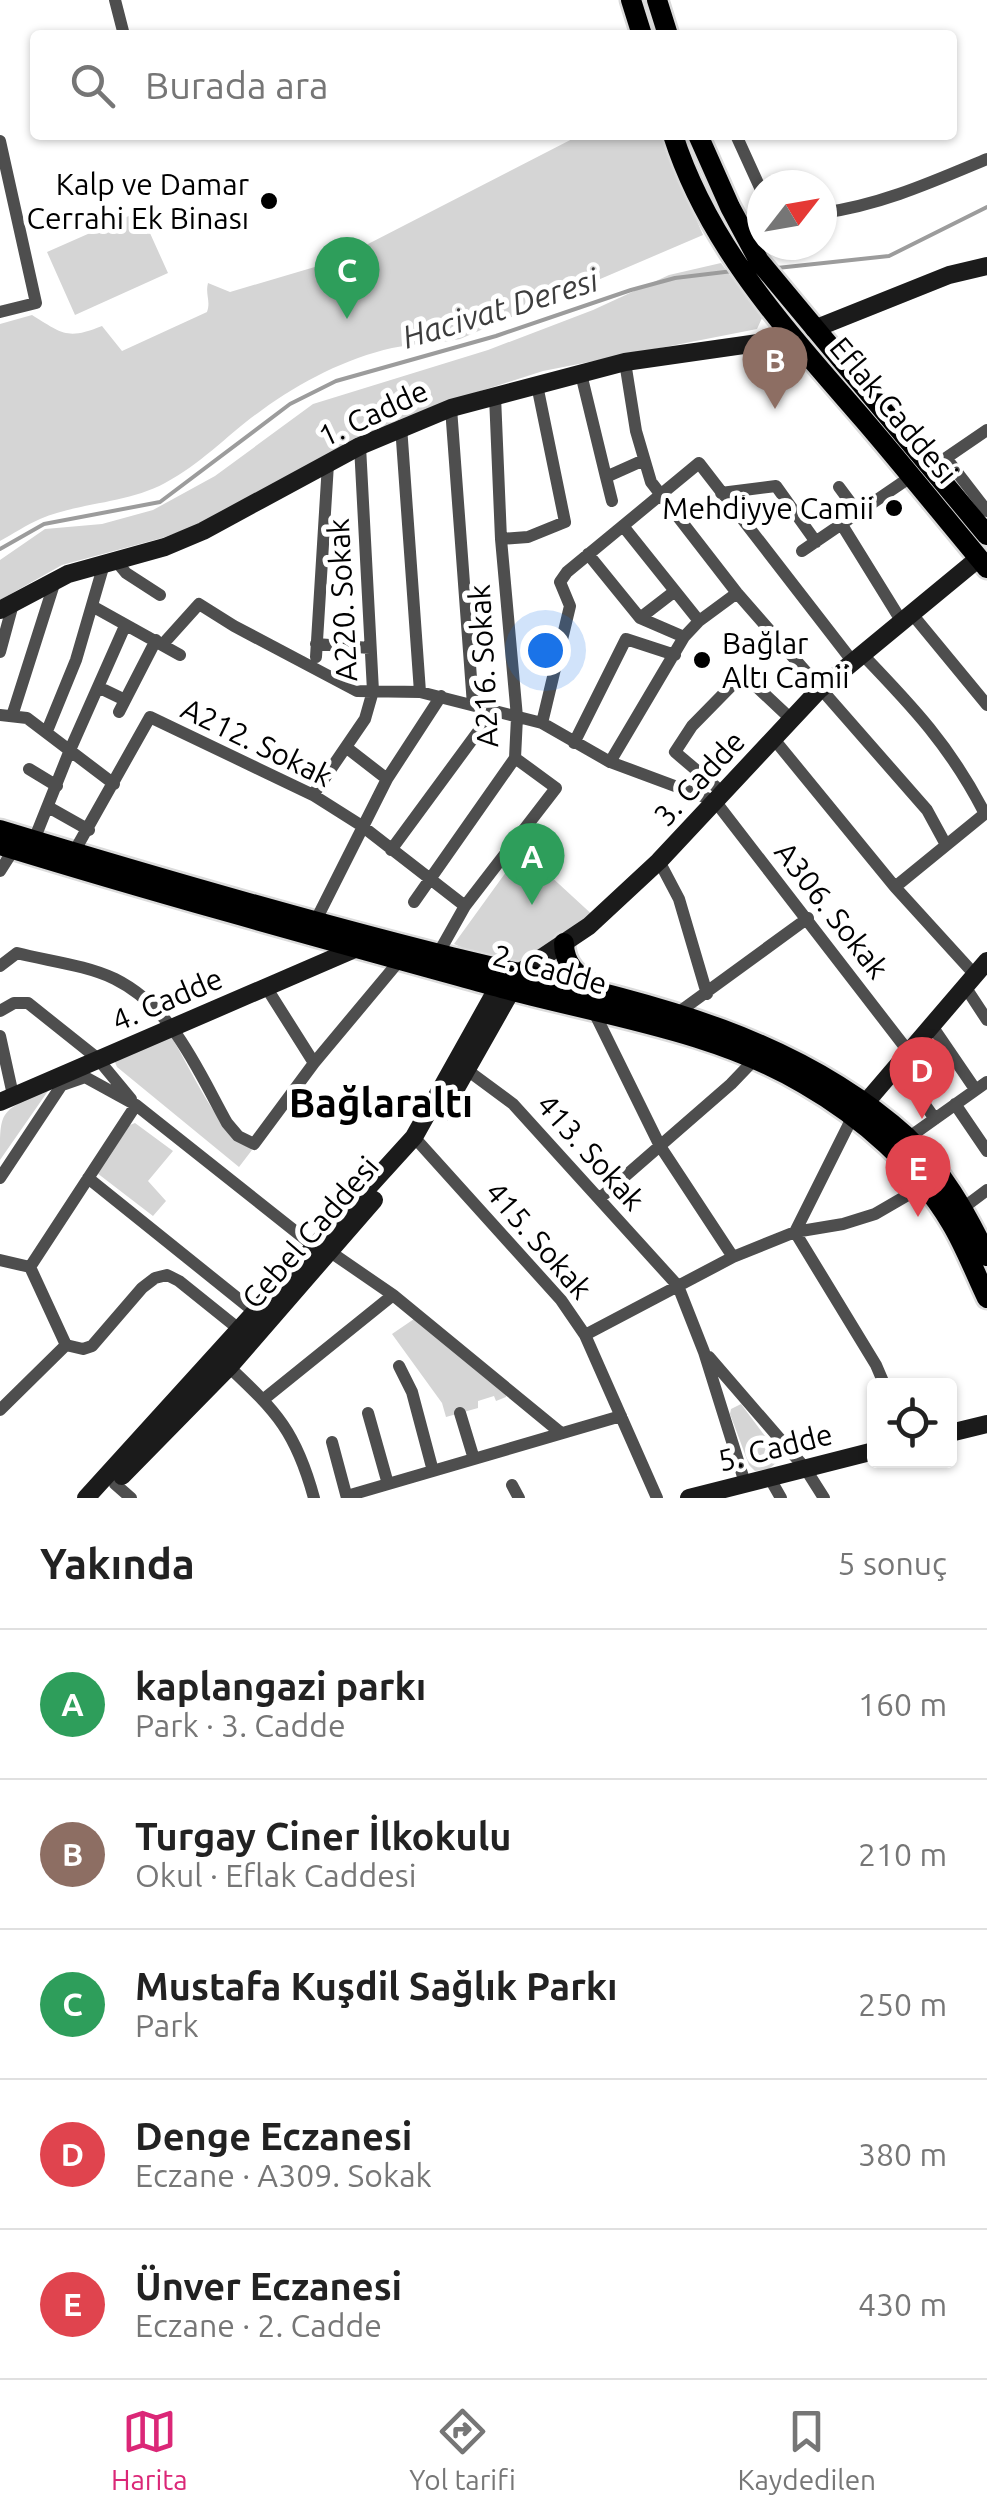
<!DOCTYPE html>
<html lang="tr">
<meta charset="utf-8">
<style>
:root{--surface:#fff;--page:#f6f6f6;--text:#222;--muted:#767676;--line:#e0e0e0;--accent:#db2777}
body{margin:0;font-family:Ubuntu,sans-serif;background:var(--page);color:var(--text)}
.controls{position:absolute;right:30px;bottom:30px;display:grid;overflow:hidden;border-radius:10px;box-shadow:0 2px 8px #0004}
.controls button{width:90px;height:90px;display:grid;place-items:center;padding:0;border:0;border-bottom:2px solid var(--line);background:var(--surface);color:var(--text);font:50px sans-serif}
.compass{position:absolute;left:747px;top:170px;width:90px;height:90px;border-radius:50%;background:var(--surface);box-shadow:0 2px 8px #0004;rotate:59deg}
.you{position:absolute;left:545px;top:650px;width:35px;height:35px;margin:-25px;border:8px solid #fff;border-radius:50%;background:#1a73e8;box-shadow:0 0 0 15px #1a73e833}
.badge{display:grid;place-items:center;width:65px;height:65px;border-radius:50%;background:var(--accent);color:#fff;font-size:32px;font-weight:700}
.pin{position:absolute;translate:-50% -82px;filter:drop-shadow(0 2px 5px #0008)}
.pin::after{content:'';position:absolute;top:52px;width:35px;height:30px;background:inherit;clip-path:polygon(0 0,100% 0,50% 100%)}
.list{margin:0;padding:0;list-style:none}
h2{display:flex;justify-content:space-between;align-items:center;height:130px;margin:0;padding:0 40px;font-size:42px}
h2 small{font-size:32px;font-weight:400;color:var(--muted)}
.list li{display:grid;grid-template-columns:65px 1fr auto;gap:30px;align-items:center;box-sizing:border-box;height:150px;padding:0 40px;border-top:2px solid var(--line)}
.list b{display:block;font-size:38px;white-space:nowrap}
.list p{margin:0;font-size:32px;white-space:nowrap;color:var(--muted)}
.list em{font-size:32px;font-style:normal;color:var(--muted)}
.icon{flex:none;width:55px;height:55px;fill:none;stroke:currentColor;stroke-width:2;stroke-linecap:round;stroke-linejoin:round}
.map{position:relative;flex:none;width:987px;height:1498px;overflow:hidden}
.search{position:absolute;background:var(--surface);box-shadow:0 2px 8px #0004;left:30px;right:30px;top:30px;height:110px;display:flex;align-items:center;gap:25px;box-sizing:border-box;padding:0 35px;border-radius:10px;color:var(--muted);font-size:38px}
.sheet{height:880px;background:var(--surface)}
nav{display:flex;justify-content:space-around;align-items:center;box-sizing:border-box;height:140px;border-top:2px solid var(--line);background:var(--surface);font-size:28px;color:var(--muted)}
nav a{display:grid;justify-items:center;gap:5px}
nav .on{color:var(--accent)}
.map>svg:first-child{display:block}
.green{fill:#d5d5d5}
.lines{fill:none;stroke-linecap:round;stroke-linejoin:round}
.stream{stroke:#9c9c9c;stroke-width:4}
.primary-casing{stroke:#dbdbdb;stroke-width:25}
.minor{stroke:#4e4e4e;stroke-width:12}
.secondary{stroke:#1b1b1b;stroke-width:18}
.primary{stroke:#000;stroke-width:20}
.poi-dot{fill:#000;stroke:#fff;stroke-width:4}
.labels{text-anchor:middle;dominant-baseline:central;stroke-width:10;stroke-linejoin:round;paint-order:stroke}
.poi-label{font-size:30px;fill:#000;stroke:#fff;text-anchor:end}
.street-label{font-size:30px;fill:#000;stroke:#fff}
.water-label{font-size:32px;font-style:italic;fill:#3d3d3d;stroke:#fff}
.district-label{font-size:40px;font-weight:bold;fill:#000;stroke:#fff}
</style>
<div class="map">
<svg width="987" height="1498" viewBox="0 0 987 1498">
<rect width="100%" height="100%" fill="#fff"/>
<!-- green -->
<path class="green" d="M 580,135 L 661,135 L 703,235 L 460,339 C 438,344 415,343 392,348 C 347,358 300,382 262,410 C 228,434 203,463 165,483 C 126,504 80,502 40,519 C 26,525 13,534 0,541 L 0,324 L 32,315 C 63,334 67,340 102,326 L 122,351 L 207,312 C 211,301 205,294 208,283 L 230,292 L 335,261 Z
M 140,211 L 168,273 L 75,315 L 47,252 Z
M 721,263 L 762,318 L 757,329 L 543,371 L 431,407 L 204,523 L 162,538 L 62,565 L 0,600 L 0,560 L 45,529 L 102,524 L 153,510 L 215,476 L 313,404 L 488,350 L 593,310 L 669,275 Z
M 522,850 L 597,919 L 521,973 L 454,944 Z
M 165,1035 L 172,1038 C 195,1076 214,1126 252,1150 L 239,1167 L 117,1067 L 114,1060 Z
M 45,1090 L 48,1091 L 0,1160 C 0,1108 0,1113 45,1090 Z
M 135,1123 L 173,1151 L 148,1181 L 166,1201 L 153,1216 L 97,1173 L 130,1125 Z
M 414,1319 L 507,1393 L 506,1397 L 496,1401 L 494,1396 L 478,1401 L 478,1408 L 446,1417 L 442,1403 L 392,1334 Z
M 741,1404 L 777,1452 L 777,1462 L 769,1469 L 755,1471 L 749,1465 L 730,1414 L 731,1409 Z"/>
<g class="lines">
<!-- stream -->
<path class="stream" d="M 777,268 L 889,256 L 987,207
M 0,549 L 44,524 L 160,502 L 290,404 L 336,381 L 496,336 L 631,290 L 675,278 L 733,271"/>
<defs>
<path id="primary" d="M 631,0 L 642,35
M 657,0 L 668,35
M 673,135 C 709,248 789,333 864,420 C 906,469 946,519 987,568
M 698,135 L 730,207 L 759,261 L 987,535
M 0,830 C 145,874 292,917 439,954 C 603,995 776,1019 907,1137 C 942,1170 966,1213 987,1256
M 0,845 C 166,896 335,942 502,988 C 601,1015 716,1031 804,1084 C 863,1118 916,1165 951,1223 C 965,1246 975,1273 987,1298
M 564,943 C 564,965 578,976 595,987"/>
</defs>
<!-- primary casing -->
<use href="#primary" class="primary-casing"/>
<!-- minor -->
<path class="minor" d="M 115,0 L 124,35
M 736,135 L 762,192
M 0,141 L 36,303 L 0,312
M 822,213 C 881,205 932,182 987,159
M 625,362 L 636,431 L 651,482 L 737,593 L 927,810 L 945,843
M 581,374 L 606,477 L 644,460
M 451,408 L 473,705
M 401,426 L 420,692
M 987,430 L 946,458 L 987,511
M 606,477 L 612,501
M 839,487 L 859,514
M 721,493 L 776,486 L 816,542
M 842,525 L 902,622
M 623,526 L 699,621
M 501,539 L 528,537 L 565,522 L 537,385
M 802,551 L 912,476
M 588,554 L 640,618 L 684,637
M 116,561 L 126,573 L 160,595
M 92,606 L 180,655
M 912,614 L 987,705
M 640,618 L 675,591
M 163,644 L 199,604 L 234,626 L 357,691 L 420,692 L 542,723 L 610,762 L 715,801 L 908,1051
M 316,644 L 370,648
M 0,652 L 13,604
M 862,654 C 913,707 950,746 984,812
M 316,657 L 328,464
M 98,687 L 125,700
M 119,712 L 156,640
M 0,715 L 27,718 L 114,784
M 12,716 L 55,581
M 542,723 L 570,606 L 560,582 L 567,572 L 699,463 L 853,662
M 47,731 L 76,660 L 104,564
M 773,738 L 895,887 L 976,976
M 574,743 L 626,639 L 675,655
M 347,748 L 387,779
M 610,762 L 684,637 L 699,621 L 737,593
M 29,769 L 57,786
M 722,792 L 675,752 L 692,726 L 743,674 L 791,719
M 313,795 L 365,719 L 373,691 L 360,446
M 50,808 L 89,830
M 34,840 L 70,750 L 125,626
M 391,850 L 494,710
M 74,852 L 150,717 L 313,795 L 362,826 L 465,906
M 659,861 L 679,899 L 707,994
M 0,871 L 14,849
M 895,887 L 987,812
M 414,902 L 515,758 L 517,717 L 501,539 L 495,396
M 316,920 L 387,779 L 441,696
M 438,954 L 465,906 L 556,788 L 515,758
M 0,966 L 17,953 C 48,961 86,965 115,979 C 173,1008 197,1069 227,1123 L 238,1136 L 254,1144 L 314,1063 L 400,960
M 266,987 L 314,1063
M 966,988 L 987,1020
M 0,1011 L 14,1003 L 28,1003 L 97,1058 L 131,1099
M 594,1012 L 660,1146 L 733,1257
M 679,1012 L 808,918
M 932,1026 L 975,1089
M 0,1036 L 13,1095
M 896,1064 L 935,1119
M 463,1067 L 513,1104 L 678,1286 L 704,1352 L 745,1483
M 62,1085 L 85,1077 L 136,1105 L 315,1247 L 329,1251 L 393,1295 L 561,1433
M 955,1104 L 987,1151
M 852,1118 L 795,1232 L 876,1365 L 885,1386
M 414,1137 L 561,1300 L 585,1335 L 657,1498
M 908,1138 L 987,1082
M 0,1178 L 65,1080
M 88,1178 L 256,1313
M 600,1198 L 731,1084 L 754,1060
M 963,1208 L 987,1190
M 0,1260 L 30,1267 L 66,1345
M 30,1267 L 136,1105
M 585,1335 L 733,1257 L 795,1232 L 843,1224 L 875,1214 L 925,1185
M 66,1345 L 83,1349 L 92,1346 L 142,1288 L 155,1278 L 167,1275 L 179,1281 L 240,1330
M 709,1357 L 805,1468 L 824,1498
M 399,1366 L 412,1392 L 433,1471
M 229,1367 C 277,1412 296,1432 314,1498
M 264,1399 L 393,1295
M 0,1410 L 66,1345
M 368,1413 L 388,1484
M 460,1413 L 474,1459
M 332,1442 L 347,1498
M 769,1477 L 781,1498
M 115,1484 L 131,1498
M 512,1485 L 519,1498
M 347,1496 L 621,1416"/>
<!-- secondary -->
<path class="secondary" d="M 814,329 L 949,275 L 987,266
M 0,610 L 68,574 L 165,547 L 203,531 L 360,446 L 451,408 L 625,362 L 793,338
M 0,1102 L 357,948
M 442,1113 L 518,979
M 856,1114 L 987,961
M 950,1433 L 987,1424
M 122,1476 L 229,1367 L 374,1200
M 86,1498 L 414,1137 L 498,987 L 589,926 L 659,861 L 819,690 L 979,558
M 689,1498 L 874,1451"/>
<!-- primary -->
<use href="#primary" class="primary"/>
</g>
<!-- markers -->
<g class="poi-dot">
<circle cx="269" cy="201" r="10"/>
<circle cx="894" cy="508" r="10"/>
<circle cx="702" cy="660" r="10"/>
</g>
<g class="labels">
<!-- poi labels -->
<g class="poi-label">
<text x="249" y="184">Kalp ve Damar<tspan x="249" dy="34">Cerrahi Ek Binası</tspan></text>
<text x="874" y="508">Mehdiyye Camii</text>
<text x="722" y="643" text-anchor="start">Bağlar<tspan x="722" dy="34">Altı Camii</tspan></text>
</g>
<!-- street labels -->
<g class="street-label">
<text transform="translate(894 410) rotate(50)">Eflak Caddesi</text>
<text transform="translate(373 413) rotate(-25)">1. Cadde</text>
<text transform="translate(342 600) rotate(-93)">A220. Sokak</text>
<text transform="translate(483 666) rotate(-93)">A216. Sokak</text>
<text transform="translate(257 742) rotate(26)">A212. Sokak</text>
<text transform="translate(699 778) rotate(-47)">3. Cadde</text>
<text transform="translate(832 910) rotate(52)">A306. Sokak</text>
<text transform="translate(550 969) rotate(15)">2. Cadde</text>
<text transform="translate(167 999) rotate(-23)">4. Cadde</text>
<text transform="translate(591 1152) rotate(48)">413. Sokak</text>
<text transform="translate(310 1232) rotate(-49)">Cebel Caddesi</text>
<text transform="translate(539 1240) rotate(49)">415. Sokak</text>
<text transform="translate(775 1447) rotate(-14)">5. Cadde</text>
</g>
<!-- water labels -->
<g class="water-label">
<text transform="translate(500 308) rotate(-17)">Hacivat Deresi</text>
</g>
<!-- district labels -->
<g class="district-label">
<text x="381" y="1102">Bağlaraltı</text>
</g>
</g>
</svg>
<div class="controls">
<button><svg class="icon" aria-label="locate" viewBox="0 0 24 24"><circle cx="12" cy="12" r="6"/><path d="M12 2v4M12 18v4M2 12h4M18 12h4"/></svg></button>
</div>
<svg class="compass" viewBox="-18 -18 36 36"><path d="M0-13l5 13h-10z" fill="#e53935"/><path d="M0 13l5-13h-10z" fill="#767676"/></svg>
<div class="you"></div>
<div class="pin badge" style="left:532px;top:905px;background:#2e9e5b">A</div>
<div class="pin badge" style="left:775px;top:409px;background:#8d6e63">B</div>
<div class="pin badge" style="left:347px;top:319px;background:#2e9e5b">C</div>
<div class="pin badge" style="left:922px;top:1119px;background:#e0444e">D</div>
<div class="pin badge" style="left:918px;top:1217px;background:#e0444e">E</div>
<div class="search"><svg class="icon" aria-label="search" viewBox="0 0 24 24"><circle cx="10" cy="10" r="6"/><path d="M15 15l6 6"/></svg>Burada ara</div>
</div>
<section class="sheet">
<h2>Yakında<small>5 sonuç</small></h2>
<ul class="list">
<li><span class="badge" style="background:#2e9e5b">A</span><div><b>kaplangazi parkı</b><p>Park · 3. Cadde</p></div><em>160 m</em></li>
<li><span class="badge" style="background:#8d6e63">B</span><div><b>Turgay Ciner İlkokulu</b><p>Okul · Eflak Caddesi</p></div><em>210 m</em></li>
<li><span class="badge" style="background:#2e9e5b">C</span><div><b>Mustafa Kuşdil Sağlık Parkı</b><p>Park</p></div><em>250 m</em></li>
<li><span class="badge" style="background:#e0444e">D</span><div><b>Denge Eczanesi</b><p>Eczane · A309. Sokak</p></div><em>380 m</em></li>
<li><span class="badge" style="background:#e0444e">E</span><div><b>Ünver Eczanesi</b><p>Eczane · 2. Cadde</p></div><em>430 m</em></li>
</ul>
</section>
<nav>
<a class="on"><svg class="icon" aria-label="map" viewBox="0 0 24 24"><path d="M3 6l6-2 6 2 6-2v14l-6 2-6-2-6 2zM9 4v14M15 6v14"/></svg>Harita</a>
<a><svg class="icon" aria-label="directions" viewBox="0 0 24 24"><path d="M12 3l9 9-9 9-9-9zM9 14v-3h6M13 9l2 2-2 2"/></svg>Yol tarifi</a>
<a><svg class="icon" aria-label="saved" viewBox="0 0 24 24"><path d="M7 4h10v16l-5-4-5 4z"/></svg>Kaydedilen</a>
</nav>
